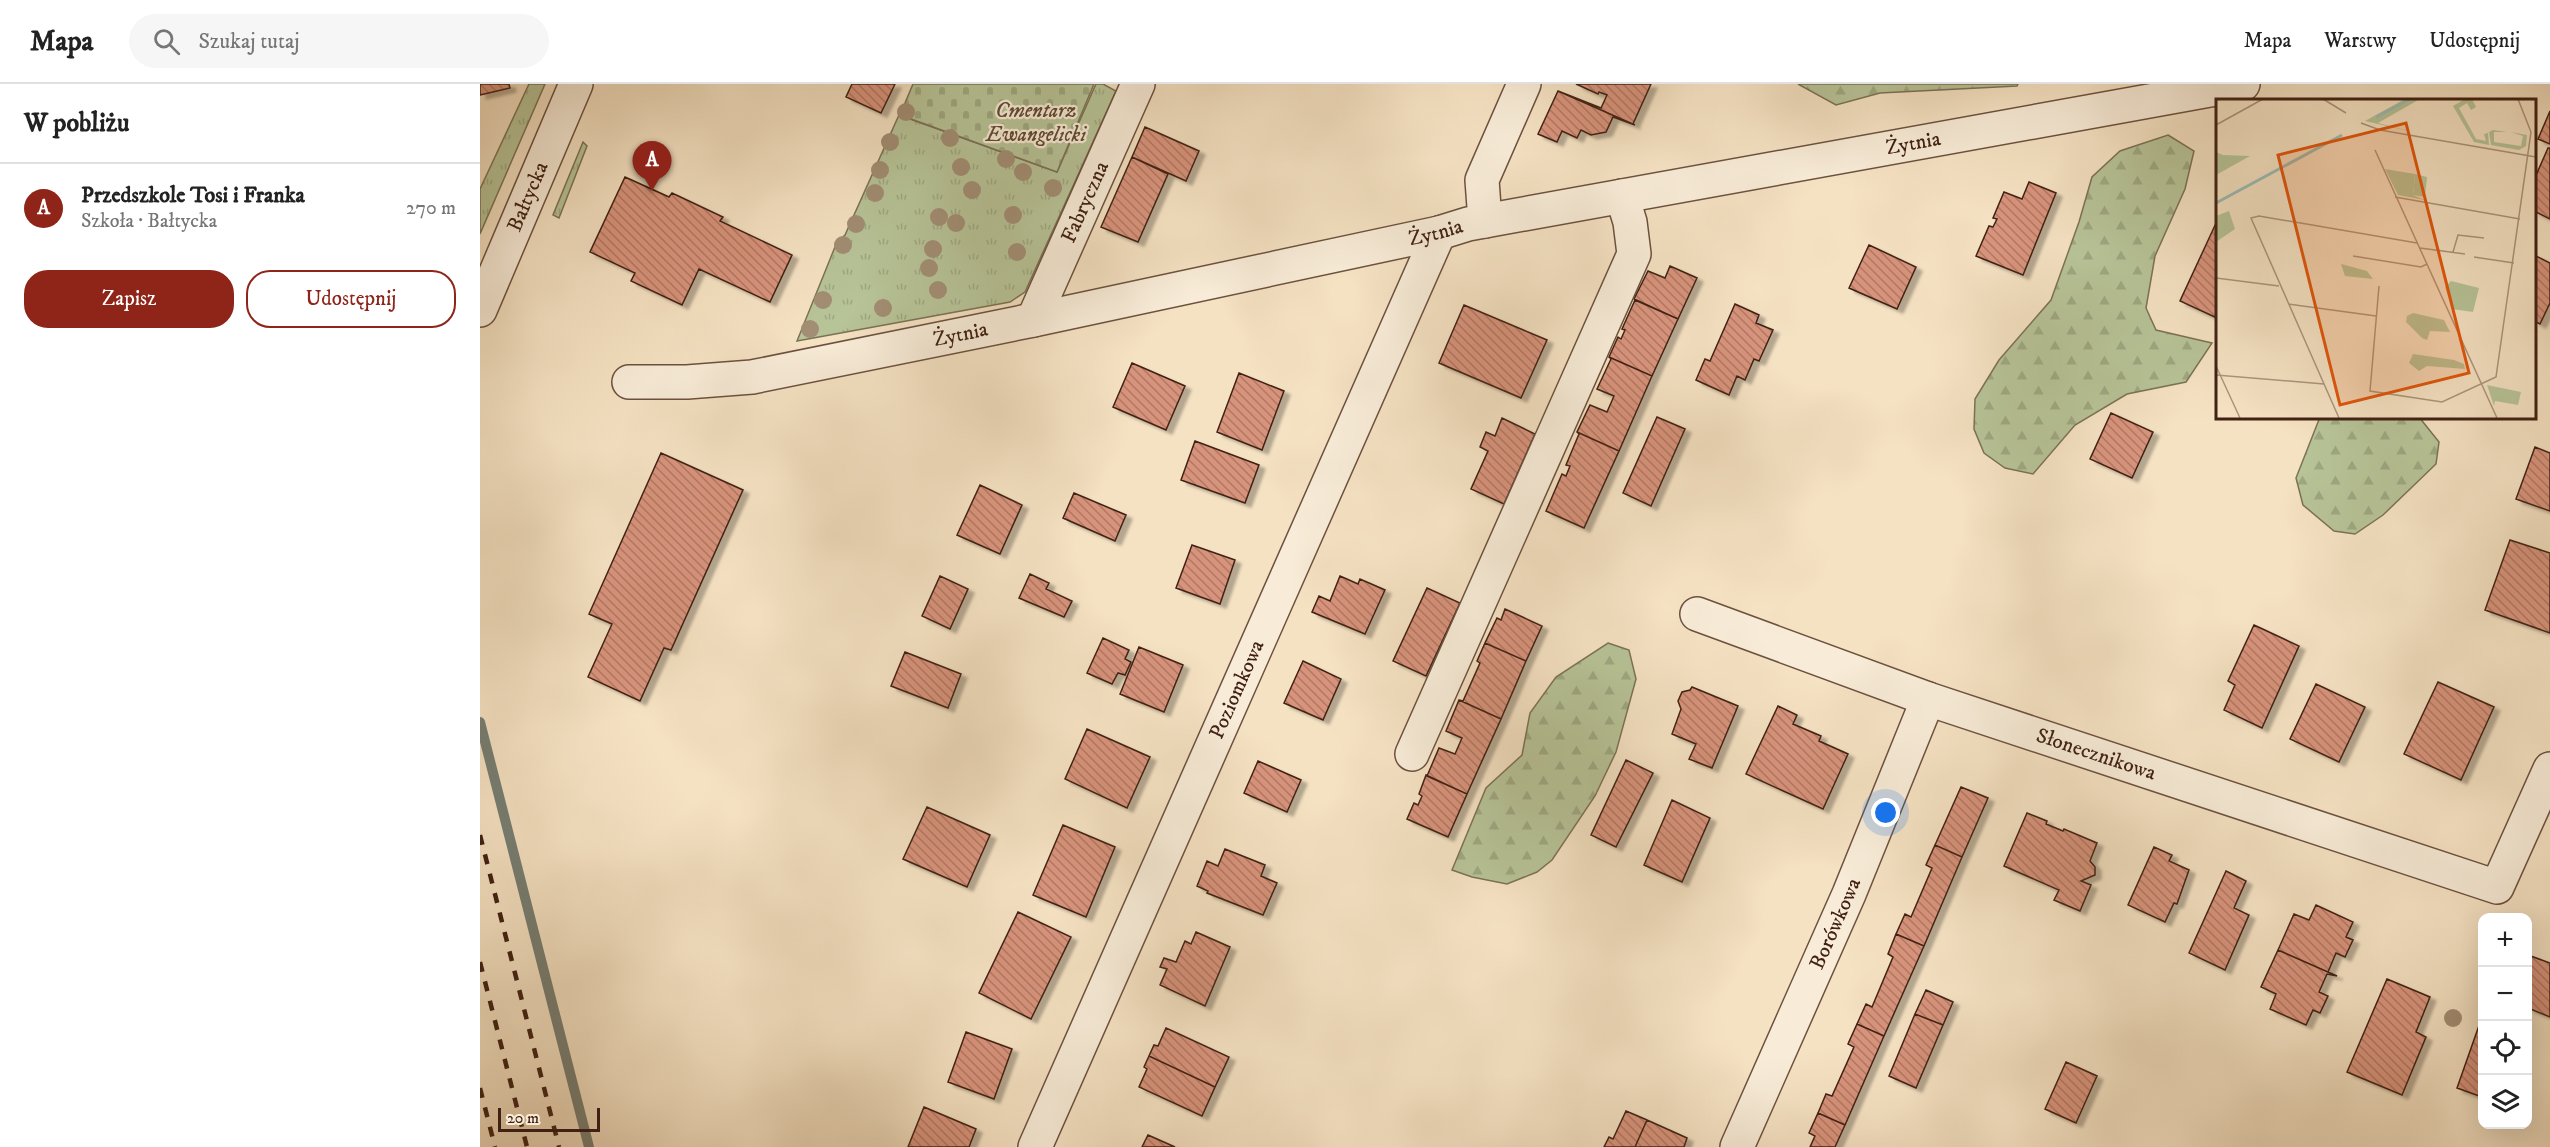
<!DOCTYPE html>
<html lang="pl">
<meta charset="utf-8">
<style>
:root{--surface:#fff;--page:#f6f6f6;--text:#222;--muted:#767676;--line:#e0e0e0;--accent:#8f2418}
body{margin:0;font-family:"IM FELL DW Pica",serif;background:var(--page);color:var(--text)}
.controls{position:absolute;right:18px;bottom:18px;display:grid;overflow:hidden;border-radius:12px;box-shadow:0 6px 24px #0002}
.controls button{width:54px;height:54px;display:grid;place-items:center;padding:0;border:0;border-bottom:2px solid var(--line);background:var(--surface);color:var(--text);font:30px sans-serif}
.scale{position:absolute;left:18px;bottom:15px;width:102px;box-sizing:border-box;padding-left:6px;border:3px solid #402113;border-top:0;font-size:16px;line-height:21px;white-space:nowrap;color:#402113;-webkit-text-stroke:4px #f8ecd8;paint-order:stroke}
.you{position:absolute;left:1406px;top:729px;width:21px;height:21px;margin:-15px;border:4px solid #fff;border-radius:50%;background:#1a73e8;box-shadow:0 0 0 9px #1a73e833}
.badge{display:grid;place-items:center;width:39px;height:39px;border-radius:50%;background:var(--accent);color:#fff;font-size:20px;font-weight:700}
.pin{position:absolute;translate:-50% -50px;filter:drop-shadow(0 2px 3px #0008)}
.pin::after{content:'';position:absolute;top:32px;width:21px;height:18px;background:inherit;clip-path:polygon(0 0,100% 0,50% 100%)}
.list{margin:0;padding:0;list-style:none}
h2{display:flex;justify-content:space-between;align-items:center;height:78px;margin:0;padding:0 24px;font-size:26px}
h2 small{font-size:20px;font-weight:400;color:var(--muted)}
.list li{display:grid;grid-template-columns:39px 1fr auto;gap:18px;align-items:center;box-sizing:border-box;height:90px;padding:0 24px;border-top:2px solid var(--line)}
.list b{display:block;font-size:22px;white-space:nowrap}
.list p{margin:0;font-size:20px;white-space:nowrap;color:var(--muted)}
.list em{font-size:20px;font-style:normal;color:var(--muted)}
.actions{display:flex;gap:12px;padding:18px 24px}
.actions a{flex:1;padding:14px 0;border:2px solid var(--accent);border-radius:24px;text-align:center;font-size:21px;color:var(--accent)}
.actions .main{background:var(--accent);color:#fff}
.icon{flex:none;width:33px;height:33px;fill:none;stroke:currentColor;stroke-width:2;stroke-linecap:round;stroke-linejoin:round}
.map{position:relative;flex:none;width:2070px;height:1063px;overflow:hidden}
header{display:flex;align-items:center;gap:36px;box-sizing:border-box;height:84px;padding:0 30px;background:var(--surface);border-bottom:2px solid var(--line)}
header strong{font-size:28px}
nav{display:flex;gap:33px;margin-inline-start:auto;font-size:21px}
.search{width:420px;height:54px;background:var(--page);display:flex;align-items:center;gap:15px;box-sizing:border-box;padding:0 21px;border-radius:33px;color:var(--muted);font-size:22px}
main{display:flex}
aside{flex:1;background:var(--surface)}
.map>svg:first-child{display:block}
.grass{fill:url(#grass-tufts);stroke:#7c7256;stroke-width:1.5}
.forest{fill:url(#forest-firs);stroke:#7c7256;stroke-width:1.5}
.cemetery{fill:url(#cemetery-stones);stroke:#7c7256;stroke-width:1.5}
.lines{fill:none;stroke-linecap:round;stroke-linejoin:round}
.stream{stroke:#777f74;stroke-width:10}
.building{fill:url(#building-back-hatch);stroke:#402113;stroke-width:1.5;filter:url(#shadow)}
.minor-casing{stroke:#6d513f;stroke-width:36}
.minor{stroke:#f8ecd8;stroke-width:33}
.rail{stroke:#402113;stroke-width:4.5;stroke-dasharray:10 10;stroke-linecap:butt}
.tree{fill:#a28e74}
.labels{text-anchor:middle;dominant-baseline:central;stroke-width:4.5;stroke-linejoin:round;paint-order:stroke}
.park-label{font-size:21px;font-style:italic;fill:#5e4a34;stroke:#f8ecd8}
.street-label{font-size:21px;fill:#402113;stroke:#f8ecd8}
.inset-river{fill:none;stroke:#9cbdb5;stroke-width:3}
.inset-road{fill:none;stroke:#ad957d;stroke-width:1.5}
.view{fill:#e0560c;fill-opacity:0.15;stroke:#e0560c;stroke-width:3}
.inset-edge{fill:none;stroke:#402113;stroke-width:3}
</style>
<header>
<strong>Mapa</strong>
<div class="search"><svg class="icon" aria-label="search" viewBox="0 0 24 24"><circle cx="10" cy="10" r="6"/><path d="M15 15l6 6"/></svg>Szukaj tutaj</div>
<nav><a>Mapa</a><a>Warstwy</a><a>Udostępnij</a></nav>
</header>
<main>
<aside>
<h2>W pobliżu<small></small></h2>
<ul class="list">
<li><span class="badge">A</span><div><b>Przedszkole Tosi i Franka</b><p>Szkoła · Bałtycka</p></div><em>270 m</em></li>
</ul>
<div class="actions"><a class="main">Zapisz</a><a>Udostępnij</a></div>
</aside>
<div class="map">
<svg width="2070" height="1063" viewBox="0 0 2070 1063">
<defs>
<pattern id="grass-tufts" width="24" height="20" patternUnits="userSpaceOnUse" patternTransform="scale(1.5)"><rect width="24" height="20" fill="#b7c498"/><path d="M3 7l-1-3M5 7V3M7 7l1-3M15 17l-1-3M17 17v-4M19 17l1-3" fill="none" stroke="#9ea882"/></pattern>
<pattern id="forest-firs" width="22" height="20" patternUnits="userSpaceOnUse" patternTransform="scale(1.5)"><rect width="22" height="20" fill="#b7c498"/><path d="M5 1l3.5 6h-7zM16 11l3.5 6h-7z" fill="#9ea882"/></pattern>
<pattern id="cemetery-stones" width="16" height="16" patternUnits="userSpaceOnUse" patternTransform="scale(1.5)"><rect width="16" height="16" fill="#b7c498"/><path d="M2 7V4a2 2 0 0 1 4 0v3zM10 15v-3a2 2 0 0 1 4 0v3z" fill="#9ea882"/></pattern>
<pattern id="building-back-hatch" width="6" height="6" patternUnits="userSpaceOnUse" patternTransform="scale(1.5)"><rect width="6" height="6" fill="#d8937b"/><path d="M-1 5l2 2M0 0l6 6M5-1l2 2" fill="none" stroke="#b17864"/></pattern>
<filter id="shadow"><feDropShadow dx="6" dy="4" stdDeviation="1.5" flood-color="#0004"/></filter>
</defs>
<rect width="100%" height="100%" fill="#f5e2c3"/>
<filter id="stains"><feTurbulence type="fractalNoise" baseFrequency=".00333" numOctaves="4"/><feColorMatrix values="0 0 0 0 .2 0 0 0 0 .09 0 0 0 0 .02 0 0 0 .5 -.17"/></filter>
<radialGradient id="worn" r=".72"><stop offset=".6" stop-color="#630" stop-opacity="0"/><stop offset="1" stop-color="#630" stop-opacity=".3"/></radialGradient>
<!-- grass -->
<path class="grass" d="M 49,0 L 65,0 L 0,150 L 0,105 Z
M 616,0 L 623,0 L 636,7 L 545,208 L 530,218 L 317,257 L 357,158 L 365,151 L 419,31 L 577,88 Z
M 103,58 L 107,62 L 79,134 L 73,131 Z"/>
<!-- forest -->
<path class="forest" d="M 1318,0 L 1538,0 L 1537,2 L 1400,9 L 1356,21 Z
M 1688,51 L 1714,67 L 1705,105 L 1675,172 L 1666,224 L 1676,246 L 1732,259 L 1706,298 L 1647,310 L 1595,341 L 1553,390 L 1525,384 L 1504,369 L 1494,345 L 1495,315 L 1519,276 L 1571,216 L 1599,138 L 1612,93 L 1640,67 Z
M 1840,333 L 1939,333 L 1959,358 L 1956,380 L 1903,431 L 1875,450 L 1854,447 L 1823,421 L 1816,394 Z
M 1128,559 L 1149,566 L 1156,595 L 1136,668 L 1115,712 L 1072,776 L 1057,788 L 1027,800 L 992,793 L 972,786 L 1006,704 L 1042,671 L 1050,629 L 1076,593 Z"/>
<!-- cemetery -->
<path class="cemetery" d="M 433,0 L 614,0 L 577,88 L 420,31 Z"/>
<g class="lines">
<!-- stream -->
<path class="stream" d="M 0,638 L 109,1063"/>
</g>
<!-- building -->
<path class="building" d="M 0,0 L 29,0 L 30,4 L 0,11 Z
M 372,0 L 415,0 L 401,29 L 366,13 Z
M 1096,0 L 1171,0 L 1153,40 L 1155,41 L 1078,7 L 1121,24 L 1127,11 L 1119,8 L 1118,10 Z
M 1078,7 L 1155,41 L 1133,33 L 1126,48 L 1111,51 L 1101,46 L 1097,54 L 1082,47 L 1077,58 L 1058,50 Z
M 2070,27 L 2070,60 L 2058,55 Z
M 665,43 L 719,67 L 706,97 L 652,73 Z
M 2068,64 L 2070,64 L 2070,135 L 2054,127 L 2054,96 Z
M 652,73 L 688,90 L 658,158 L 621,143 Z
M 145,93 L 189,113 L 192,109 L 243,133 L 240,137 L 312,171 L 290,218 L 219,185 L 202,221 L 151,197 L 155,189 L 110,168 Z
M 1549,98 L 1576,109 L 1543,191 L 1496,172 L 1509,142 L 1513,143 L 1517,135 L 1513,134 L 1524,108 L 1542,115 Z
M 1737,137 L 1737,234 L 1700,217 Z
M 1389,161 L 1436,183 L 1417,225 L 1369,204 Z
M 2054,171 L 2070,179 L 2070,219 L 2060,240 L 2054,237 Z
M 1190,182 L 1217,194 L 1198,235 L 1154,215 L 1168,187 L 1185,194 Z
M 1155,216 L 1198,235 L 1172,292 L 1129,273 L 1138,253 L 1141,255 L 1145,246 L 1142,245 Z
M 1255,220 L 1279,231 L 1276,239 L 1293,246 L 1279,277 L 1274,275 L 1265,296 L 1257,292 L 1249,311 L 1216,296 L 1225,275 L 1230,277 Z
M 984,221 L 1067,256 L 1041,314 L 959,279 Z
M 1129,273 L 1172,292 L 1139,367 L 1097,348 L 1110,321 L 1127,328 L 1134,312 L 1117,305 L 1131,275 Z
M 652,279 L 705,302 L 686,346 L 633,323 Z
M 759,289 L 804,307 L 782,366 L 737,348 Z
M 1631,329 L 1673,348 L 1652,394 L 1610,375 Z
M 1177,333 L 1205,345 L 1171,422 L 1143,409 Z
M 1022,334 L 1055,350 L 1024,420 L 991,405 L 1008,367 L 1000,363 L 1006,348 L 1015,352 Z
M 1097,348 L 1139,367 L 1104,444 L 1066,427 L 1082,390 L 1086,392 L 1090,382 L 1086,381 L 1099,350 Z
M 715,357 L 779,381 L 765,419 L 701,396 Z
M 2055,363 L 2070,369 L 2070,427 L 2036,415 Z
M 181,369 L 263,406 L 191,566 L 184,564 L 160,617 L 108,593 L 132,540 L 109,530 Z
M 500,401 L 542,421 L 520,470 L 477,451 Z
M 594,409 L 646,431 L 635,457 L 583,434 Z
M 2030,456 L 2070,469 L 2070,549 L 2005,526 Z
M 712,461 L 755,476 L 740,520 L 696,504 Z
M 550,490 L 569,499 L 566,505 L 592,517 L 584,533 L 539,514 Z
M 460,492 L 488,505 L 470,545 L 442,532 Z
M 860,492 L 878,500 L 880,495 L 905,506 L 885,550 L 832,528 L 839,512 L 850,517 Z
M 947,504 L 980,519 L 946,592 L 913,577 Z
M 1025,525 L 1062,542 L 1046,577 L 1005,559 L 1017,534 L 1021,536 Z
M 1774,541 L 1819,562 L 1782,644 L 1744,626 L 1755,601 L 1748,597 Z
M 623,554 L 649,566 L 645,575 L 651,578 L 645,591 L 638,589 L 632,600 L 607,589 Z
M 1005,559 L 1046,577 L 1021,635 L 979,616 L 983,617 L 1000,579 L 997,577 Z
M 659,563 L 703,581 L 684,628 L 640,610 Z
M 425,568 L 481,590 L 468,624 L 411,602 Z
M 823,577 L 861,595 L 843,636 L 804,619 Z
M 1958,598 L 2014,623 L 1981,696 L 1924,670 Z
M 1836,600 L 1885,623 L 1859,678 L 1810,655 Z
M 1212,603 L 1258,622 L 1232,684 L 1209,675 L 1216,660 L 1192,650 L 1201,625 L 1198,617 L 1202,608 L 1210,606 Z
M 979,616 L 1021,635 L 987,710 L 947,692 L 959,664 L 975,670 L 982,654 L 966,647 Z
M 1298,622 L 1317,631 L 1313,640 L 1341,652 L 1339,657 L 1368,670 L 1343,725 L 1266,690 Z
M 607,645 L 670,673 L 647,724 L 585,695 Z
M 1146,676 L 1173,689 L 1136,763 L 1111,751 Z
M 778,677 L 821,696 L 807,728 L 764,709 Z
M 946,691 L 987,710 L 968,753 L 927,735 L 934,719 L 938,721 L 942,712 L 939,710 Z
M 1481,703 L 1508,714 L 1482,773 L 1455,761 Z
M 1192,716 L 1230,734 L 1202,798 L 1164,781 Z
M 447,723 L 510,751 L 487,803 L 423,775 Z
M 1547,729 L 1567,737 L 1566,740 L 1583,747 L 1584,745 L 1617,759 L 1610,777 L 1615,783 L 1615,791 L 1601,797 L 1611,801 L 1600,827 L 1574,816 L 1579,806 L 1524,782 Z
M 583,741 L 635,763 L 606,833 L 553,811 Z
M 1455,761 L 1482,773 L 1444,862 L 1416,850 L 1425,830 L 1431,833 L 1452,784 L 1446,781 Z
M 1674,763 L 1692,771 L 1689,777 L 1709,786 L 1697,820 L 1694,819 L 1685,838 L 1648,821 Z
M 745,765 L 785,781 L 781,792 L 797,799 L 783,831 L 727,809 L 728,807 L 717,802 L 727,777 L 738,782 Z
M 1746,787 L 1766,797 L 1754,824 L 1769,831 L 1745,886 L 1709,869 Z
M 1836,821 L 1873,838 L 1866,853 L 1873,856 L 1865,873 L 1856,869 L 1848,888 L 1857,892 L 1798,866 L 1814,830 L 1829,836 Z
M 538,828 L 591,853 L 551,935 L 499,909 Z
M 716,848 L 750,863 L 725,922 L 680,901 L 687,885 L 680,883 L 684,874 L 696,878 L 705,857 L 711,860 Z
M 1416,850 L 1444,862 L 1404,952 L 1377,940 L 1386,920 L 1392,923 L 1413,873 L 1408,870 Z
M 1798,866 L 1857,892 L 1847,890 L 1839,908 L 1848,912 L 1840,929 L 1833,926 L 1826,941 L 1790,925 L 1796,910 L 1781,903 Z
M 2048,871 L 2070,879 L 2070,933 L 2048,924 Z
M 1907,895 L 1950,913 L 1936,948 L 1946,953 L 1922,1011 L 1867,988 Z
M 1446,906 L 1473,918 L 1463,941 L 1435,930 Z
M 1435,930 L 1463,941 L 1436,1004 L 1409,992 Z
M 2002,933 L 2002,1013 L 1977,1004 Z
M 1377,940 L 1404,952 L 1365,1041 L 1338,1029 L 1346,1010 L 1352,1012 L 1374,963 L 1368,960 Z
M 686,944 L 749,973 L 735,1003 L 669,972 L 674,961 L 678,962 Z
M 486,948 L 532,965 L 514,1015 L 468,998 Z
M 669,972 L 735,1003 L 722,1032 L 659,1003 L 667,985 L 664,983 Z
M 1586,978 L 1617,992 L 1596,1039 L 1565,1025 Z
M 444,1023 L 496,1045 L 489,1063 L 428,1063 Z
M 1146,1027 L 1167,1036 L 1155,1063 L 1124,1063 L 1129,1053 L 1133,1055 Z
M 1338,1029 L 1365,1041 L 1355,1063 L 1330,1063 L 1335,1052 L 1329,1049 Z
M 1167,1036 L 1207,1054 L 1204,1063 L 1155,1063 Z
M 668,1051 L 695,1063 L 662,1063 Z"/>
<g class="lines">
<defs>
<g id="minor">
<path d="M 1005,137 L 1002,96 L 1044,0"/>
<path id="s1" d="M 0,226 L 96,0"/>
<path id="s2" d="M 553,236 L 658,0"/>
<path id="s3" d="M 149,298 L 207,298 L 272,293 L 553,236 L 959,149 L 988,140 L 1763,0"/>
<path id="s4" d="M 1217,530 L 1448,615 L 2017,803 L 2070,685"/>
<path d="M 932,670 L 1154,170 L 1150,138 L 1142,112"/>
<path id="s5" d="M 555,1063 L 959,149"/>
<path id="s6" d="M 1257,1063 L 1369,810 L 1448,615"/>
</g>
</defs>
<!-- minor casing -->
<use href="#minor" class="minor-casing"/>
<!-- minor -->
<use href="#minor" class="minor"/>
<!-- rail -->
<path class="rail" d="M 0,751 L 79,1063
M 0,878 L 47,1063
M 0,1004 L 15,1063"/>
</g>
<!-- trees -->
<g class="tree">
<circle cx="426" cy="28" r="9"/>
<circle cx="470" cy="54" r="9"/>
<circle cx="410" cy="58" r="9"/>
<circle cx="526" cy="75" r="9"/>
<circle cx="481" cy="83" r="9"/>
<circle cx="400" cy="86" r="9"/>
<circle cx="543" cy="88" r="9"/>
<circle cx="573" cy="104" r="9"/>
<circle cx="492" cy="106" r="9"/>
<circle cx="395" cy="109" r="9"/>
<circle cx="533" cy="131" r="9"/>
<circle cx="459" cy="133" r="9"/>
<circle cx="476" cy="139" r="9"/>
<circle cx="376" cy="140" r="9"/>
<circle cx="363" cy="161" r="9"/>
<circle cx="453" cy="165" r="9"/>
<circle cx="537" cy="168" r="9"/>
<circle cx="449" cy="184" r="9"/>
<circle cx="458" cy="206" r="9"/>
<circle cx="343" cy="216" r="9"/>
<circle cx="403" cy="224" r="9"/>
<circle cx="330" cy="245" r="9"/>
<circle cx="1973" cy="934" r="9"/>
</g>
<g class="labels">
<!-- park labels -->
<g class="park-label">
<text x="556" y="27">Cmentarz<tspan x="556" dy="24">Ewangelicki</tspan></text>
</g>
<!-- street labels -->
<g class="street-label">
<text stroke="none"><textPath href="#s3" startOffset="1308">Żytnia</textPath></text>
<text stroke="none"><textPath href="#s1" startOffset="123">Bałtycka</textPath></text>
<text stroke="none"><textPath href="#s2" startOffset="129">Fabryczna</textPath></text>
<text stroke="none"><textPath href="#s3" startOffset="822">Żytnia</textPath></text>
<text stroke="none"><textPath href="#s3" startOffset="336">Żytnia</textPath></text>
<text stroke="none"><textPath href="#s5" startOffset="500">Poziomkowa</textPath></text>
<text stroke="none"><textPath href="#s4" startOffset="423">Słonecznikowa</textPath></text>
<text stroke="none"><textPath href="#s6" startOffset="244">Borówkowa</textPath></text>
</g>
</g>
<!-- overview -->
<g transform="translate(1736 15)">
<rect width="320" height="320" fill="#f5e2c3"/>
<path d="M 189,0 L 204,0 L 162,24 L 197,33 L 149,22 ZM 249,0 L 256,0 L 260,8 L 255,11 L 251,4 L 243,9 L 260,40 L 270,42 L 268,35 L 272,34 L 273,46 L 258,43 L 237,7 ZM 277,31 L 291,33 L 278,33 L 278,43 L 305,47 L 307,37 L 295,33 L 311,36 L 310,47 L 303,51 L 275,46 L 273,33 ZM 169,70 L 199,75 L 197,96 L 209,101 L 182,96 ZM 271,286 L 305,293 L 302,306 L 279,302 L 278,307 Z" fill="#b7c498"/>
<path d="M 0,53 L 7,56 L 34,57 L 0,76 ZM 13,112 L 19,130 L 0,143 L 0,117 ZM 125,165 L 151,172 L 157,180 L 129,177 ZM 235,182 L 263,189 L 257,213 L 236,210 L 229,188 ZM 197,214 L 228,221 L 234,233 L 214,232 L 211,241 L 206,239 L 190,223 L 191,217 ZM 197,255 L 238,261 L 248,265 L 249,270 L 211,267 L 203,272 L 193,264 Z" fill="#b7c498"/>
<path d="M 199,75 L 211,78 L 209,98 L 197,96 Z" fill="#b7c498"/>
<path class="inset-river" d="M 160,18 L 194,0M 0,104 L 126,36"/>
<path class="inset-road" d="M 107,0 L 130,14M 145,24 L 164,31 L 320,58M 0,26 L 47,0M 159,51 L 281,319M 179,98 L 304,120M 204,149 L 249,155M 237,153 L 242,136 L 268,139M 137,157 L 205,168 L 211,165M 258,158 L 298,164M 0,179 L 63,187M 163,187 L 154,292 L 226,303 L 280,278 L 315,33 L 302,0M 72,205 L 160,217M 0,267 L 24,319M 0,276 L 108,285M 123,319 L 35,119 L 43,117 L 201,144"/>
<path class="view" d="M 190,24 L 253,274 L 124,306 L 62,56 Z"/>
<rect width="320" height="320" class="inset-edge"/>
</g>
<rect width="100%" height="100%" filter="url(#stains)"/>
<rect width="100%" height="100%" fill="url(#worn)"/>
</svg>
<div class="controls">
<button>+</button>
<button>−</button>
<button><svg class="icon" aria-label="locate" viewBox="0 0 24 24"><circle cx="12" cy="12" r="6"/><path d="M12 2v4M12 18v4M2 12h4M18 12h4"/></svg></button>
<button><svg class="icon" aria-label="layers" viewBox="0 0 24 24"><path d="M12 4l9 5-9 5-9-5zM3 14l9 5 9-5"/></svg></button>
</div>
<div class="scale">20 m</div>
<div class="you"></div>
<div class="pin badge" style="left:172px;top:107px">A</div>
</div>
</main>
